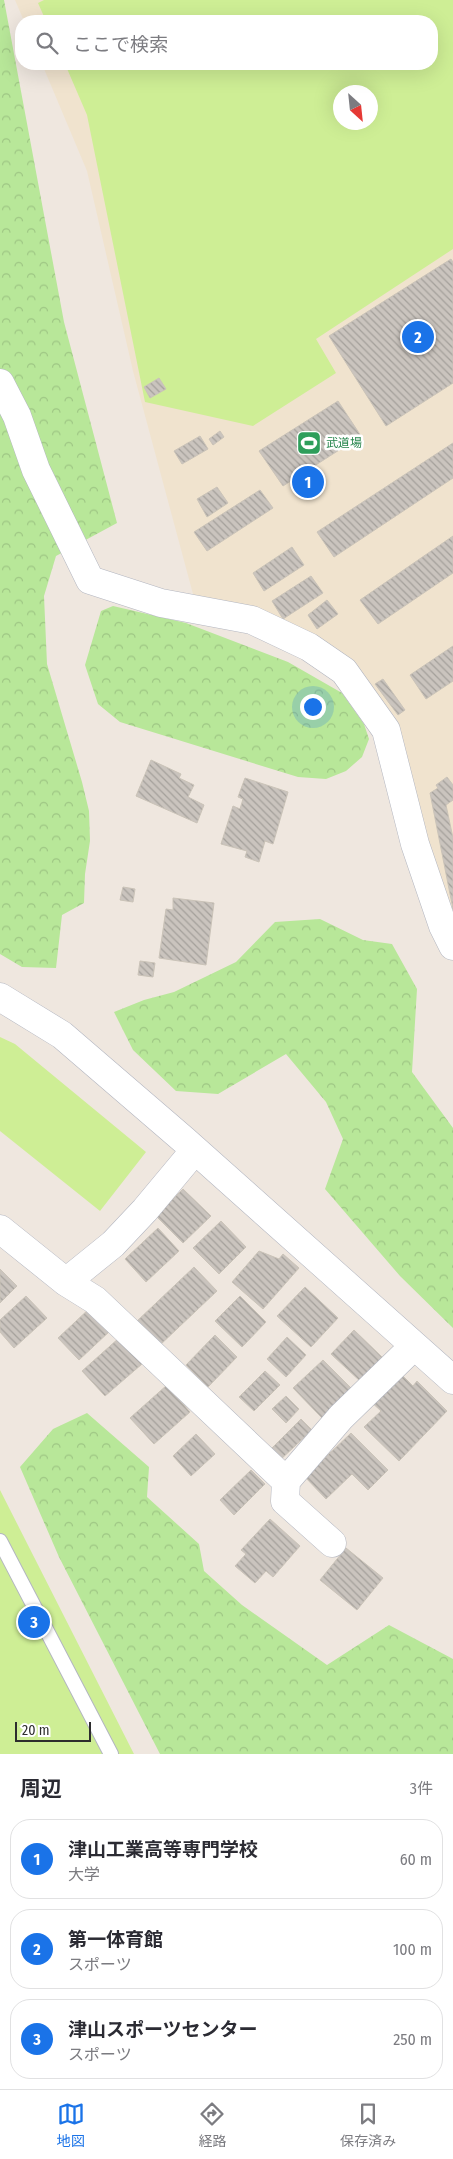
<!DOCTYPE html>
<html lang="ja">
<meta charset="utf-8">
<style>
:root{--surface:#fff;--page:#f7f7f7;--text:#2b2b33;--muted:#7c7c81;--line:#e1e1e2;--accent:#1a73e8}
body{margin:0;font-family:"Fira Sans Condensed","Noto Sans JP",sans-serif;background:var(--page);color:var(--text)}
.compass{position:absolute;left:333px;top:85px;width:45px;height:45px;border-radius:50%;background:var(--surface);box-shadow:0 5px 20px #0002;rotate:153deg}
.scale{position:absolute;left:15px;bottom:12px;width:76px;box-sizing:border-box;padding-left:5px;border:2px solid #2d2d2d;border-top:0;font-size:14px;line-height:18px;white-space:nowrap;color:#2d2d2d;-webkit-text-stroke:4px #fff;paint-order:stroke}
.you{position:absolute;left:312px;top:706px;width:18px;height:18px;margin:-12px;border:4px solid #fff;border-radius:50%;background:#1a73e8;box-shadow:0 0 0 8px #1a73e833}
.badge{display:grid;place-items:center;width:32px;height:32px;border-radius:50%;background:var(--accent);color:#fff;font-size:16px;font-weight:700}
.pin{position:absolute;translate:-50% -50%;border:2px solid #fff;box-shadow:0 1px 5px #0006}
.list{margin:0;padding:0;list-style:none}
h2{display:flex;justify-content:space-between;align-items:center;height:65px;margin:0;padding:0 20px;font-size:21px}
h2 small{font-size:16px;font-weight:400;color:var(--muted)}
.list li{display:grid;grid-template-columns:32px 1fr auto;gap:15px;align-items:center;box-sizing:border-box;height:80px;margin:0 10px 10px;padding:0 10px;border:1px solid var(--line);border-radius:20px}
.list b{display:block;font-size:19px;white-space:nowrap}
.list p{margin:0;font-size:16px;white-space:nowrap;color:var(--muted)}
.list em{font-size:16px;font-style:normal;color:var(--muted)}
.icon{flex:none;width:28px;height:28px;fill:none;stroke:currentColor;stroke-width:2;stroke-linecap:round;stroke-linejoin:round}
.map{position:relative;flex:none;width:453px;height:1754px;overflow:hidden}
.search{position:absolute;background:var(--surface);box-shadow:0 5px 20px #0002;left:15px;right:15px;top:15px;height:55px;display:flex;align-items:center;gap:12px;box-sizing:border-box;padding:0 18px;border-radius:20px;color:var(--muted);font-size:19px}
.sheet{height:335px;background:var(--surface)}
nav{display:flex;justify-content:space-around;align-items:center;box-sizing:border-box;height:70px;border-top:1px solid var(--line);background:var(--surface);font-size:14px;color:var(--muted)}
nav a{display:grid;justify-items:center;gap:2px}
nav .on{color:var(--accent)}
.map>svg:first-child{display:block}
.education{fill:#f0e3ce;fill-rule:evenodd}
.forest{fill:url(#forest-crowns)}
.pitch{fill:#ceee95;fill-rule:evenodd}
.building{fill:url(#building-back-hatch);stroke:#cac3b8}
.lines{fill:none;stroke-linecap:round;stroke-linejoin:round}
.lane-casing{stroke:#b3b6c0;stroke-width:16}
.street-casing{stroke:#b3b6c0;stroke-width:29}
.lane{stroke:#fff;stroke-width:14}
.street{stroke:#fff;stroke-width:28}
.labels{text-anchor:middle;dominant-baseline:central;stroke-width:5;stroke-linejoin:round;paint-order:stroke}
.leisure-label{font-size:12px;fill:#27864d;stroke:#fff;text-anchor:start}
</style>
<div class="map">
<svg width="453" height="1754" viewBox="0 0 453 1754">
<defs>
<pattern id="forest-crowns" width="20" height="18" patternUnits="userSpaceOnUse" patternTransform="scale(1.25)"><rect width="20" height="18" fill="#b8e799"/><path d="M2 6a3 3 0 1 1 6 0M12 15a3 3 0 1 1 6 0" fill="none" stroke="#9ec684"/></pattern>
<pattern id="building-back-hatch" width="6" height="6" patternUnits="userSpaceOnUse" patternTransform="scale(1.25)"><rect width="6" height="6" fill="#cac4be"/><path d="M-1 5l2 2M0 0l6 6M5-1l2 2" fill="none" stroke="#a4a09b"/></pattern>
</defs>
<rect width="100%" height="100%" fill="#efe7df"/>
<!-- education -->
<path class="education" d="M 15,0 L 453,0 L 453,947 L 369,694 L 281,633 L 193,594 L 133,371 L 87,171 L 42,64 L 432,64 L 432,21 L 24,21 ZM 340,92 L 370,92 L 370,122 L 340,122 Z"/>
<!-- forest -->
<path class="forest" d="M 0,0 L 4,0 L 64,322 L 117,523 L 56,556 L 44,596 L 47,664 L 82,782 L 89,811 L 90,841 L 85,874 L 84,903 L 62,915 L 56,968 L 22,967 L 0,954 Z
M 113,606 L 186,623 L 288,662 L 342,693 L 364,724 L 369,739 L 362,757 L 346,771 L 326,779 L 298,777 L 120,722 L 98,704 L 85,665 L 101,611 Z
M 320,919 L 363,940 L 392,944 L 417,989 L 412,1072 L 453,1128 L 453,1328 L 400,1276 L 325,1189 L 343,1139 L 326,1102 L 286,1054 L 218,1094 L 176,1091 L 133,1050 L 114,1012 L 144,1000 L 174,992 L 236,962 L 275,922 Z
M 87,1413 L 149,1467 L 147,1497 L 199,1544 L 204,1571 L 242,1605 L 327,1665 L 389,1625 L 453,1659 L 453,1754 L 160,1754 L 59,1557 L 20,1467 L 53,1429 Z"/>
<!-- pitch -->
<path class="pitch" d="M 44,0 L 453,0 L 453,249 L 316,339 L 336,373 L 253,426 L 145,402 L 87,115 L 65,64 L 432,64 L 432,21 L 46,21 L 38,3 ZM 340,92 L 370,92 L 370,122 L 340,122 Z
M 0,1037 L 15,1044 L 146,1152 L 100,1211 L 0,1131 Z
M 0,1490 L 134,1754 L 0,1754 Z"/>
<!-- building -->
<path class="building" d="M 451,259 L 453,262 L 453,383 L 386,426 L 329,336 Z
M 159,378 L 166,389 L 150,398 L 144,387 Z
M 338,401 L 361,436 L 283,486 L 259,451 Z
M 220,431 L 224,437 L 213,445 L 209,439 Z
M 200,436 L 208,449 L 182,464 L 174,451 Z
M 453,443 L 453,478 L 334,557 L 317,532 Z
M 217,487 L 228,503 L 207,517 L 197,499 Z
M 260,490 L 273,508 L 207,551 L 194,532 Z
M 453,536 L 453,573 L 378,624 L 360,600 Z
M 292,547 L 304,565 L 264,591 L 253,573 Z
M 311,576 L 323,593 L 283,619 L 272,601 Z
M 327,600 L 338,614 L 317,629 L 308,615 Z
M 453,646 L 453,681 L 426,699 L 410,675 Z
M 383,679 L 405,710 L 398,715 L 375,684 Z
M 151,760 L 181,774 L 179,778 L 194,785 L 188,797 L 204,805 L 197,823 L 136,796 Z
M 447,777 L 453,785 L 453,800 L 446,805 L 453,838 L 453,909 L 430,793 L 438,788 L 436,785 Z
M 245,778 L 288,792 L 273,844 L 265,841 L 259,862 L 245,857 L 247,851 L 221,844 L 233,806 L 240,809 L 243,799 L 238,797 Z
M 123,887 L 135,889 L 133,902 L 120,900 Z
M 173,898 L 214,903 L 206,965 L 159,958 L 166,909 L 173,910 Z
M 140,961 L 155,963 L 153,977 L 138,975 Z
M 183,1189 L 211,1216 L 183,1243 L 156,1216 Z
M 221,1221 L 246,1247 L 219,1274 L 193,1248 Z
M 158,1228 L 179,1251 L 146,1282 L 125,1259 Z
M 259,1251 L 279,1259 L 283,1254 L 299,1268 L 263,1309 L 232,1282 Z
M 194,1267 L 217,1291 L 159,1346 L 136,1322 Z
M 0,1269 L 17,1286 L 0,1303 Z
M 305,1287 L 338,1318 L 311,1347 L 277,1316 Z
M 26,1296 L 47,1318 L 14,1348 L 0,1332 L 0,1320 Z
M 240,1296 L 266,1322 L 242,1347 L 215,1321 Z
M 90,1308 L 111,1330 L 79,1360 L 58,1338 Z
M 354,1330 L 383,1358 L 361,1382 L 331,1354 Z
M 215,1335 L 237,1357 L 208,1387 L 186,1365 Z
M 287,1337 L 306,1355 L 286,1377 L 267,1359 Z
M 119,1338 L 142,1364 L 105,1396 L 82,1371 Z
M 323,1360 L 353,1390 L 323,1419 L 293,1388 Z
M 397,1370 L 413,1386 L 417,1381 L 447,1411 L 399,1461 L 364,1427 L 381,1411 L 368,1399 Z
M 265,1371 L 280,1385 L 254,1411 L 239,1397 Z
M 167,1385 L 190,1412 L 154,1444 L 130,1418 Z
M 286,1396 L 299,1409 L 286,1423 L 272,1409 Z
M 301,1419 L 312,1430 L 278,1462 L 268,1452 Z
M 351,1433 L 388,1470 L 368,1490 L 352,1474 L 326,1499 L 305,1477 Z
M 196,1434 L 215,1454 L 191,1476 L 173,1456 Z
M 251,1470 L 265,1484 L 234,1515 L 220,1500 Z
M 270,1519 L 300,1546 L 273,1577 L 266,1571 L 255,1583 L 235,1566 L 246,1554 L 241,1550 Z
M 346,1548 L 383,1578 L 357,1610 L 320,1580 Z"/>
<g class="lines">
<defs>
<path id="lane" d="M 0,1541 L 111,1754"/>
<path id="street" d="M 0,383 L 17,416 L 36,470 L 90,580 L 161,603 L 252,620 L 309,647 L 344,671 L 386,730 L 415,844 L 443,926 L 453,946
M 0,997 L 62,1035 L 184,1140 L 453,1380
M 0,1229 L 66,1282 L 113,1244 L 145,1210 L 195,1150
M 66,1282 L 95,1300 L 286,1481 L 341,1417 L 414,1346
M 286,1481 L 285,1501 L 332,1543"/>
</defs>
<!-- lane casing -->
<use href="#lane" class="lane-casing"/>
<!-- street casing -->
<use href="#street" class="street-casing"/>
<!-- lane -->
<use href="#lane" class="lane"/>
<!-- street -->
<use href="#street" class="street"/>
</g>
<!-- icons -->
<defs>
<symbol id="stadium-square" viewBox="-11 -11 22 22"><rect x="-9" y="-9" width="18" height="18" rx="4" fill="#2e9e5b" stroke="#fff"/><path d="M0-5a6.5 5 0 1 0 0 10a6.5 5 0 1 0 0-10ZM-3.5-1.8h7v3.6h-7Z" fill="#fff"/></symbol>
</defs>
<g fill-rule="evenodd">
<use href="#stadium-square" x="295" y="429" width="28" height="28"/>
</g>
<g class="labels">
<!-- leisure labels -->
<g class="leisure-label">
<text x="326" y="443">武道場</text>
</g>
</g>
</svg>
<svg class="compass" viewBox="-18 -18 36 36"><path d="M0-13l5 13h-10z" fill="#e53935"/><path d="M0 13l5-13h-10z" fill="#7c7c81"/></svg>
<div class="scale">20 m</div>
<div class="you"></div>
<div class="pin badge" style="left:308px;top:482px">1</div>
<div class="pin badge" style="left:418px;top:337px">2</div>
<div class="pin badge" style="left:34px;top:1622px">3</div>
<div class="search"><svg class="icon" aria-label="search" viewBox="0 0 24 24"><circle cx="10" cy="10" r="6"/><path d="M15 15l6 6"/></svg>ここで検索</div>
</div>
<section class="sheet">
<h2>周辺<small>3件</small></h2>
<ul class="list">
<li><span class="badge">1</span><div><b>津山工業高等専門学校</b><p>大学</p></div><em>60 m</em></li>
<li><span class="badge">2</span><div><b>第一体育館</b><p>スポーツ</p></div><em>100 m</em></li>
<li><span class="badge">3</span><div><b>津山スポーツセンター</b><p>スポーツ</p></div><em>250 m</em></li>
</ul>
</section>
<nav>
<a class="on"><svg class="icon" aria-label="map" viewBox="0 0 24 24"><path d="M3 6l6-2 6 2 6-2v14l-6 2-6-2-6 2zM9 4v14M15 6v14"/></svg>地図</a>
<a><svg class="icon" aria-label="directions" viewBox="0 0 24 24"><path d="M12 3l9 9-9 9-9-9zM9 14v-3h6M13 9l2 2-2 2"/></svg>経路</a>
<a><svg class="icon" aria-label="saved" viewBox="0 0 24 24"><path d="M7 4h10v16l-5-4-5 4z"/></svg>保存済み</a>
</nav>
